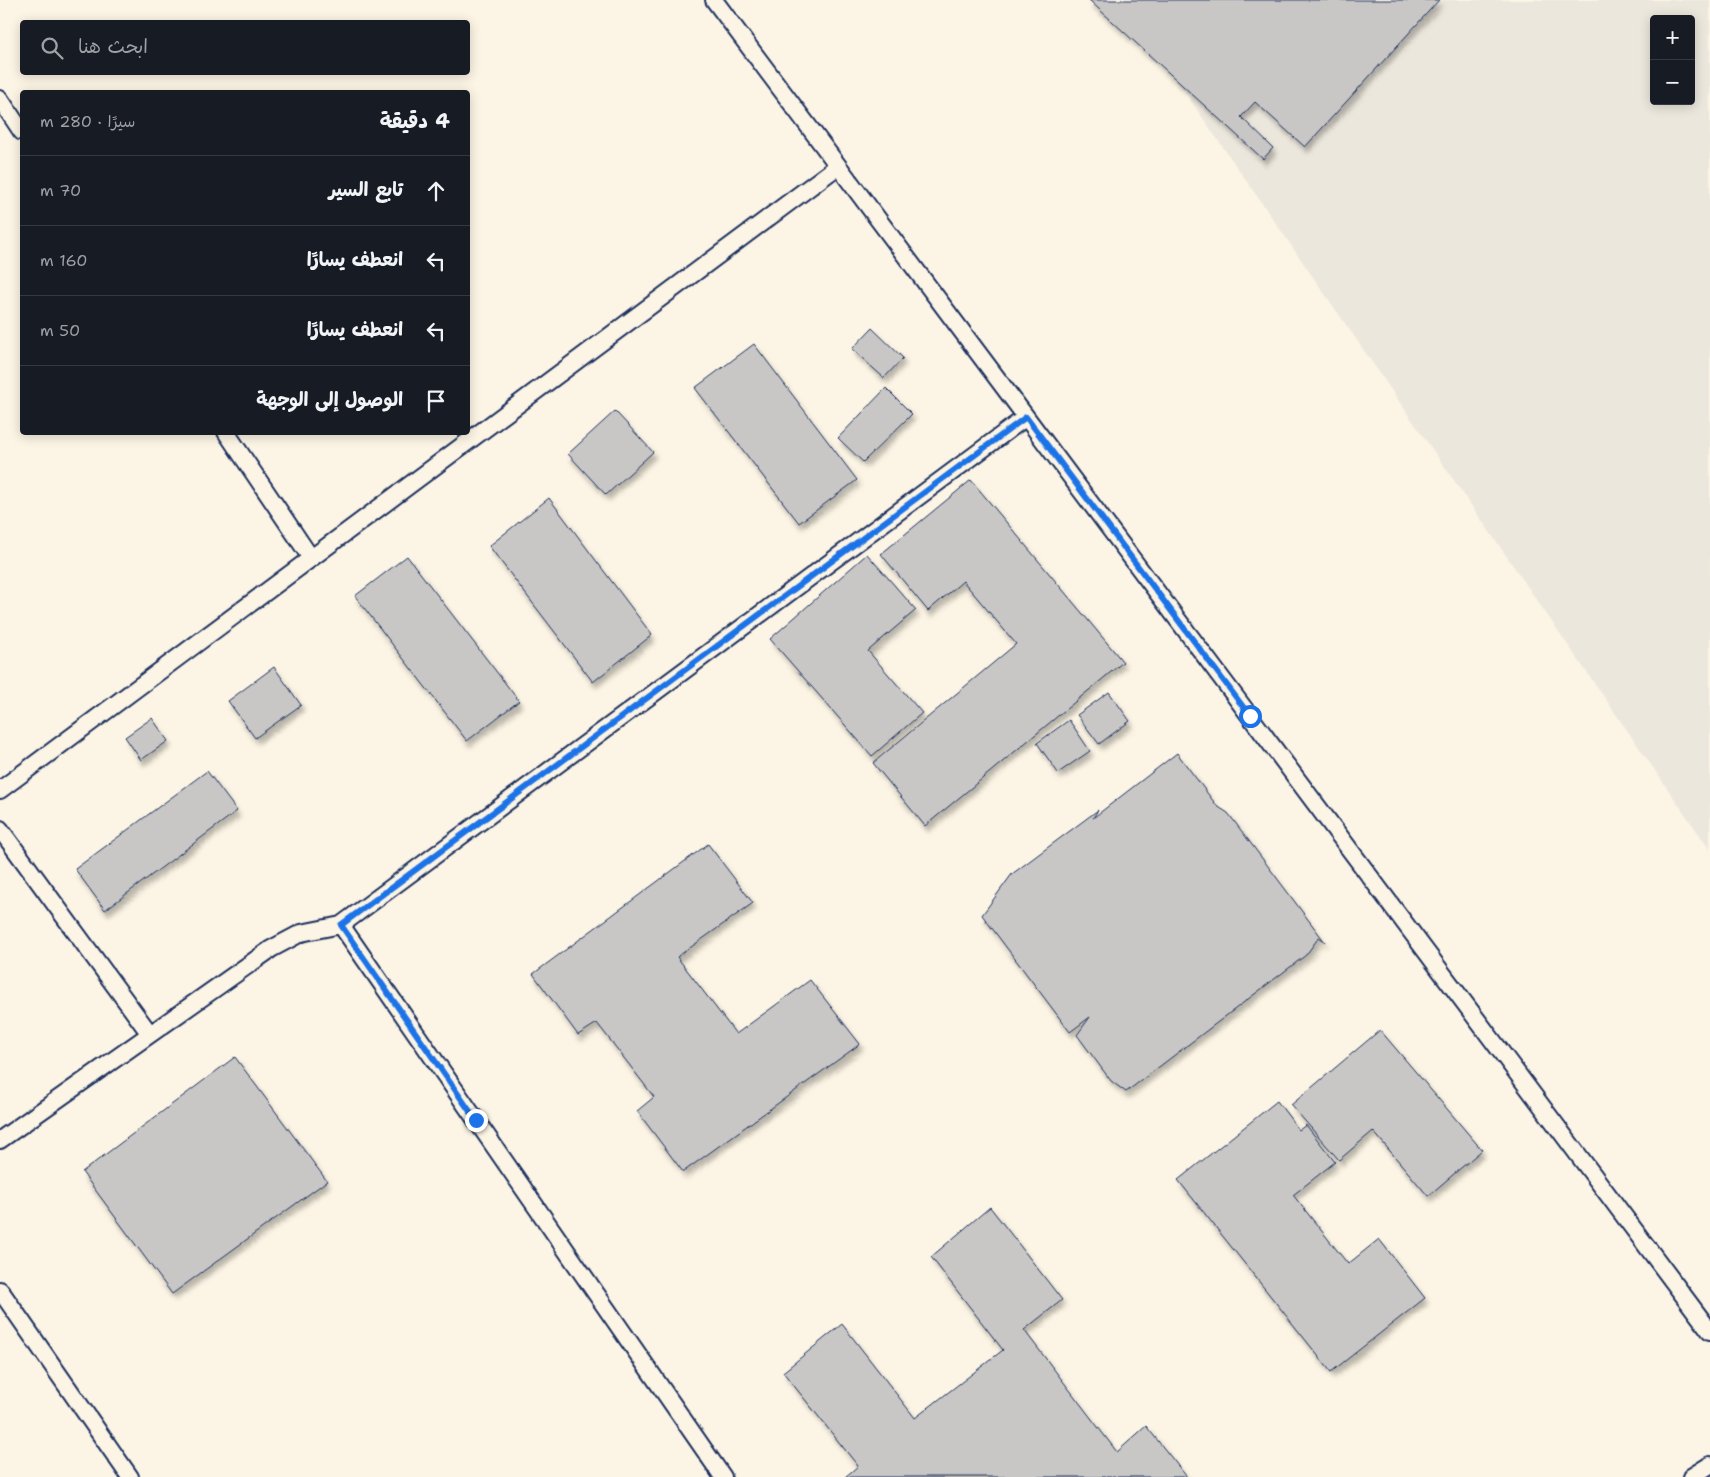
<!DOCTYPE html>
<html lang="ar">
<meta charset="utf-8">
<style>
:root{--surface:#171b24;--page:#20242c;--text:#f1f3f6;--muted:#9ea1a6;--line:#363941}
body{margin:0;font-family:"Shantell Sans","Playpen Sans Arabic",sans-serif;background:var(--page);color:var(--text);direction:rtl}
.controls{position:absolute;right:15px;top:15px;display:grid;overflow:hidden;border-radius:5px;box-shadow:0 2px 12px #0003}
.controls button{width:45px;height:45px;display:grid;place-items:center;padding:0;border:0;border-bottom:1px solid var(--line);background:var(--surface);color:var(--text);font:25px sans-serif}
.stop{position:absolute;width:15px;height:15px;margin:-11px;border:4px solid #1a73e8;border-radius:50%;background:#fff}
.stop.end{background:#1a73e8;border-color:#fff;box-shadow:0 1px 5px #0008}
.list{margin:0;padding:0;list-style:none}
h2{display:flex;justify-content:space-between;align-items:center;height:65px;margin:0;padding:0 20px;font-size:21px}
h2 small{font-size:16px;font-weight:400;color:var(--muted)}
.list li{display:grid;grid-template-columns:32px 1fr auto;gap:15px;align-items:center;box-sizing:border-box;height:70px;padding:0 20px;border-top:1px solid var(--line)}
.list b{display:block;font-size:19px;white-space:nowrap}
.list em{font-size:16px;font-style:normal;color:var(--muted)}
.icon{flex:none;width:28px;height:28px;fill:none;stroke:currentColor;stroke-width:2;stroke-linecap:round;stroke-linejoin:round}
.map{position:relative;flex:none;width:1710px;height:1477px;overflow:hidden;direction:ltr}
.search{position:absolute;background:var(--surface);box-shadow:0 2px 12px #0003;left:20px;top:20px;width:450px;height:55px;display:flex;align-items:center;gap:12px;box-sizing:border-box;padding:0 18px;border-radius:5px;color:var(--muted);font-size:19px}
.panel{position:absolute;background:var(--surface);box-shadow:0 2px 12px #0003;left:20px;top:90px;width:450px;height:345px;border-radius:5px;direction:rtl}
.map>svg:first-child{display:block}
.built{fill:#ece7dc;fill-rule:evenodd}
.building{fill:#c8c7c6;stroke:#1b2f5e;filter:url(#shadow)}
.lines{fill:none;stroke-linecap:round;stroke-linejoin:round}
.service-casing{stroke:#1b2f5e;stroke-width:20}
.service{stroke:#fcf5e5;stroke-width:16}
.route{stroke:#1a73e8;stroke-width:6}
</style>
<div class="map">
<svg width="1710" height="1477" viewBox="0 0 1710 1477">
<defs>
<filter id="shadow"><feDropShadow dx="3" dy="5.5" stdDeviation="2.5" flood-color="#0004"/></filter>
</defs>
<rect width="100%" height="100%" fill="#fcf5e5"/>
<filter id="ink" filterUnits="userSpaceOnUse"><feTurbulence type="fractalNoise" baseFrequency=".02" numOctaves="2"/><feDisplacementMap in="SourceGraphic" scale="10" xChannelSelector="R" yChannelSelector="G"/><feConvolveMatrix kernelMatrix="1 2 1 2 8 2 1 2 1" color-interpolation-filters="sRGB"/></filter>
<g filter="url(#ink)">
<!-- built -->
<path class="built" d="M 1121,0 L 1710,0 L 1710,850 ZM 1654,19 L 1691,19 L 1691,101 L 1654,101 Z"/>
<!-- building -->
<path class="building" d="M 1089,0 L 1439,0 L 1305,147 L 1255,102 L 1241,117 L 1273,148 L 1263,159 Z
M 872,328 L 903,358 L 884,378 L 852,349 Z
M 754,344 L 857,480 L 799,523 L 695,388 Z
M 886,388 L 912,414 L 863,462 L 838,438 Z
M 615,411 L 653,452 L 606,495 L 568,454 Z
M 971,480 L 1123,662 L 925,826 L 873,763 L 1016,644 L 963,581 L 928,611 L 881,554 Z
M 549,498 L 652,635 L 593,682 L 489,546 Z
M 867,554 L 916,610 L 868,651 L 922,713 L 872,756 L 770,639 Z
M 407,556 L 519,701 L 467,741 L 355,596 Z
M 274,667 L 301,705 L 255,738 L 228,701 Z
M 1109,692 L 1130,721 L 1099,744 L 1077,715 Z
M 152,718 L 168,741 L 141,760 L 125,737 Z
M 1069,720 L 1090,751 L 1058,773 L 1037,743 Z
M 1177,753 L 1217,806 L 1228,813 L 1325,942 L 1319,937 L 1306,955 L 1126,1092 L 1111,1081 L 1077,1035 L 1090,1017 L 1070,1032 L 982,915 L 1012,874 L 1098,810 L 1093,818 Z
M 207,771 L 237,811 L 105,910 L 75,869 Z
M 708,844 L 753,903 L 677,957 L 736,1034 L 810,980 L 860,1044 L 683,1172 L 637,1111 L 654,1097 L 597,1023 L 578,1035 L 533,974 Z
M 1380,1030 L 1482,1150 L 1428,1196 L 1373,1131 L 1339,1160 L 1291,1105 Z
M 235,1057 L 327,1181 L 172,1294 L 82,1172 Z
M 1277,1101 L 1299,1130 L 1306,1125 L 1335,1162 L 1293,1195 L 1348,1264 L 1379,1239 L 1425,1298 L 1331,1372 L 1178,1180 Z
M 990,1207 L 1062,1300 L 1024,1330 L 1117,1452 L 1146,1426 L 1187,1477 L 845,1477 L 858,1466 L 783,1372 L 842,1324 L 915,1418 L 1003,1350 L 931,1257 Z"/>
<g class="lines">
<defs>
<path id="service" d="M 714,0 L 1710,1331
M 0,99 L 22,132
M 226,432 L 311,558
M 0,790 L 838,166
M 0,829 L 150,1034
M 341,925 L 723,1477
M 0,1140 L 271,949 L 301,933 L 341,925 L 1026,417
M 0,1290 L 130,1477
M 1691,1477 L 1710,1465"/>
</defs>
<!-- service casing -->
<use href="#service" class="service-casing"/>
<!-- service -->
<use href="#service" class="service"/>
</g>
</g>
<g class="lines" filter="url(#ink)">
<!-- route -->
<path class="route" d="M 476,1120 L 341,925 L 1026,417 L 1250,716"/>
</g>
</svg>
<div class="controls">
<button>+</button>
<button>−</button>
</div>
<div class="stop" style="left:1250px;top:716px"></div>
<div class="stop end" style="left:476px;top:1120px"></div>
<div class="search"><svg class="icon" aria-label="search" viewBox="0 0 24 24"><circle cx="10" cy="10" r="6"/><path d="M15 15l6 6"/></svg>ابحث هنا</div>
<section class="panel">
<h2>4 دقيقة<small>سيرًا · 280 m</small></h2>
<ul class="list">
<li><svg class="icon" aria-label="ahead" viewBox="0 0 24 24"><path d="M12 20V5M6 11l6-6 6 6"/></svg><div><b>تابع السير</b></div><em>70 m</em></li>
<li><svg class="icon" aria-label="left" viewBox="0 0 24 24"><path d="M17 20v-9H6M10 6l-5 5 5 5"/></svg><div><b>انعطف يسارًا</b></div><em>160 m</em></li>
<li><svg class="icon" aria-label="left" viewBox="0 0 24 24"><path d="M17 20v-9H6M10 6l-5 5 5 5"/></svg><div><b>انعطف يسارًا</b></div><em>50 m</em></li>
<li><svg class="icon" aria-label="arrive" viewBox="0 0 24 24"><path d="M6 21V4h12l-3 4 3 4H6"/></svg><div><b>الوصول إلى الوجهة</b></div></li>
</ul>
</section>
</div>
